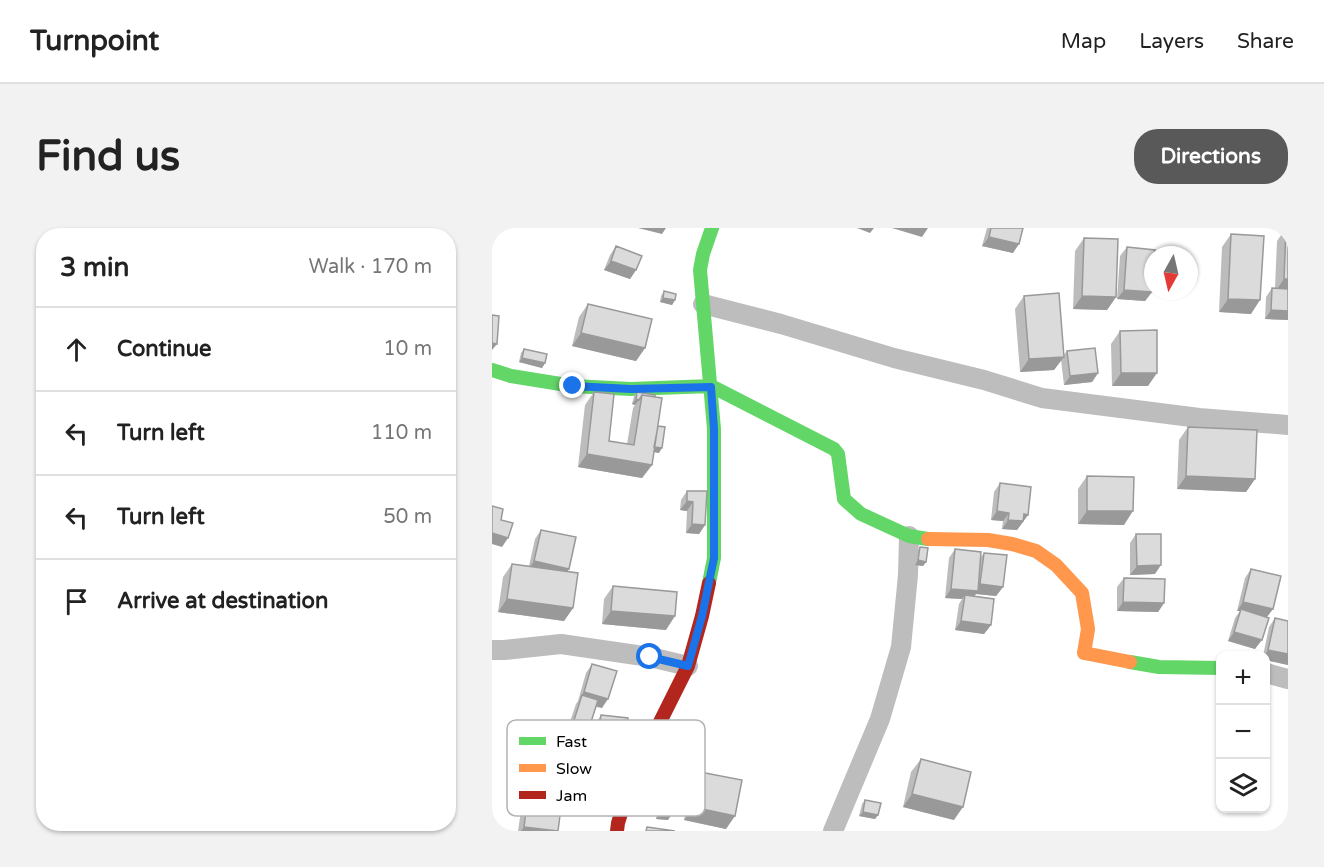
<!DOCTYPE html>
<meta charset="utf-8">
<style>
:root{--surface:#fff;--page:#f2f2f2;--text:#222;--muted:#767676;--line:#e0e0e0;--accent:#595959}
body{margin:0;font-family:"Varela Round",sans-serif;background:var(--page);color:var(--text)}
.controls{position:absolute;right:18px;bottom:18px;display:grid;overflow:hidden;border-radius:12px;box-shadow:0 2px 4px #0004}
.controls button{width:54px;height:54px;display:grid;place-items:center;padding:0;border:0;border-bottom:2px solid var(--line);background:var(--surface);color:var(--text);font:30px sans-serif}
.compass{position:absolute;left:652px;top:18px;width:54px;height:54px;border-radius:50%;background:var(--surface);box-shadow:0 2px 4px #0004;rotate:188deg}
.stop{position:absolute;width:18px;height:18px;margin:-14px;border:4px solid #1a73e8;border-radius:50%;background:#fff}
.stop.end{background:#1a73e8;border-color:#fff;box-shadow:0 2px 6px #0008}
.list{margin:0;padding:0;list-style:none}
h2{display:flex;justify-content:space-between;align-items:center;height:78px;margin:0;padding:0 24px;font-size:26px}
h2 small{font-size:20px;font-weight:400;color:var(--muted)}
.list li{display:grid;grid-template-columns:39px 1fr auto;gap:18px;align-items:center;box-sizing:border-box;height:84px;padding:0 24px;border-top:2px solid var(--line)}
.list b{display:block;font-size:22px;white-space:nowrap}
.list em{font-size:20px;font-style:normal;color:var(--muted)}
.icon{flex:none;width:33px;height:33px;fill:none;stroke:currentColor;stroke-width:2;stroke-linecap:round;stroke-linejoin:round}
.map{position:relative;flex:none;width:796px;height:603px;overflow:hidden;border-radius:24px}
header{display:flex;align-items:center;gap:36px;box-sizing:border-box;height:84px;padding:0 30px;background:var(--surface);border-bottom:2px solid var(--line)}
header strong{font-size:28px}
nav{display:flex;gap:33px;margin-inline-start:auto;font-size:21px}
.intro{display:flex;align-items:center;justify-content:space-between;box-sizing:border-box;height:144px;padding:0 36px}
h1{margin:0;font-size:42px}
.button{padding:15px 27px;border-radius:24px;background:var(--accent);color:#fff;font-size:21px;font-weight:700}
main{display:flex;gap:36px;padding:0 36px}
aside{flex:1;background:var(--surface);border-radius:24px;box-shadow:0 2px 4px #0004}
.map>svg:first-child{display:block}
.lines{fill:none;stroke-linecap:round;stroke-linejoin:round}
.street{stroke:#bdbdbd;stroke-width:20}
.fast{stroke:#63d668;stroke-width:14}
.slow{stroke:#ff974d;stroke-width:14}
.jam{stroke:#b3261e;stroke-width:14}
.wall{fill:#bcbcbc}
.shaded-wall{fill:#999}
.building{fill:#dbdbdb;stroke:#999;stroke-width:1.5}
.route{stroke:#1a73e8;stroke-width:8}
.key{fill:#fff;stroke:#b2b2b2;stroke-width:1.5}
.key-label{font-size:16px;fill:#000}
</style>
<header>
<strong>Turnpoint</strong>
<nav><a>Map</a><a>Layers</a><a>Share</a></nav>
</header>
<div class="intro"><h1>Find us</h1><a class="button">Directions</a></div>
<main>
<aside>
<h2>3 min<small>Walk · 170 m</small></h2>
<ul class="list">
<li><svg class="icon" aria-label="ahead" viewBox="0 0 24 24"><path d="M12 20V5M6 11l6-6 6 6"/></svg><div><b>Continue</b></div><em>10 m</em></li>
<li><svg class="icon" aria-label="left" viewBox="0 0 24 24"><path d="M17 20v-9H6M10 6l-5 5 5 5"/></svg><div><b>Turn left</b></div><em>110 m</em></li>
<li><svg class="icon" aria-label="left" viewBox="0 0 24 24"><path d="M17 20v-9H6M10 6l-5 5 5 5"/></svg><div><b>Turn left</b></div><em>50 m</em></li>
<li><svg class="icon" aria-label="arrive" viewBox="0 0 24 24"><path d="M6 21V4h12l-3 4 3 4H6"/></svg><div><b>Arrive at destination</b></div></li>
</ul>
</aside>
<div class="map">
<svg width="796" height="603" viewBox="0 0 796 603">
<rect width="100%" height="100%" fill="#fff"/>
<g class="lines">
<!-- street -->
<path class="street" d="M 211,76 L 289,96 L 402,130 L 492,152 L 550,170 L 707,190 L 796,197
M 0,422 L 12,422 L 69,416 L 158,429 L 196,438
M 774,445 L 796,451
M 341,603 L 388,491 L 409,419 L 416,347 L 417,308"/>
<!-- fast -->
<path class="fast" d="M 0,142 L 19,148 L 81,158 L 139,161 L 219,158 L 342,221 L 346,226 L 352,271 L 369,286 L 417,308 L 436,311
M 217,355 L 222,330 L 222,201 L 208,42 L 211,26 L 220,0
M 638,434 L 667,439 L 728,440"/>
<!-- slow -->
<path class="slow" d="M 436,311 L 496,312 L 520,316 L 544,323 L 564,337 L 590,365 L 596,401 L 592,425 L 638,434"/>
<!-- jam -->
<path class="jam" d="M 125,603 L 126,595 L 140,550 L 196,438 L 210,388 L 217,355"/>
</g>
<!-- wall -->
<path class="wall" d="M 495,0 L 531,0 L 521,25 L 490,18 Z
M 794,0 L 796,0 L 796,92 L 773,91 L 774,69 L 780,60 L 783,60 L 785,13 Z
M 739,6 L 759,86 L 727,84 L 730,19 Z
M 592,10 L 624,69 L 615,82 L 581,81 L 583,23 Z
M 124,18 L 144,42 L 138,51 L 112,42 L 118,27 Z
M 635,19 L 660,64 L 653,73 L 625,71 L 628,28 Z
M 172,63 L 183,72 L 180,77 L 168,74 L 169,68 Z
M 532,68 L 571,128 L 575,123 L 606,145 L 600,154 L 572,157 L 569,132 L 562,142 L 528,144 L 523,81 Z
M 96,76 L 153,120 L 144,133 L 80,118 L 87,89 Z
M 628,103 L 656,158 L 620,158 L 619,116 Z
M 32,121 L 53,135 L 50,140 L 27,134 L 29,125 Z
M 102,164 L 117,213 L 135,216 L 141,180 L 143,177 L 140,176 L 142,168 L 145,164 L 163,167 L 167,225 L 162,224 L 160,237 L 150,250 L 86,239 L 93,177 Z
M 696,199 L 763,251 L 754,264 L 685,261 L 687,212 Z
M 595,248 L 632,297 L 586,296 L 586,261 Z
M 508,255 L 536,287 L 525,302 L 510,301 L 511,293 L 499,292 L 502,264 Z
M 195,263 L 213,297 L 207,306 L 194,305 L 195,283 L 188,282 L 189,272 Z
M 49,302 L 77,341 L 75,343 L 81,380 L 72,393 L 6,384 L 11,349 L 20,336 L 37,338 L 43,311 Z
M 644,306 L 663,346 L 638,347 L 638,315 Z
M 428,319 L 434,334 L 431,338 L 423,337 L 425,324 Z
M 463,321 L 489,329 L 492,325 L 511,359 L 504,368 L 484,366 L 482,368 L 499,397 L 492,406 L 463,402 L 467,376 L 470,371 L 453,370 L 457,330 Z
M 759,341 L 781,381 L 775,389 L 763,421 L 736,413 L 743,390 L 748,383 L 745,383 L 753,350 Z
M 632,350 L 672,375 L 666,384 L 625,383 L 625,359 Z
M 121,358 L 174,402 L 110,396 L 112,371 Z
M 783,390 L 796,393 L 796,437 L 774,432 L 774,428 L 771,428 L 777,399 Z
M 100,436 L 110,480 L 104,479 L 87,522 L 70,517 L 84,476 L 86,473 L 94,445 Z
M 109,487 L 132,520 L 126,529 L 99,526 L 103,496 Z
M 96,529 L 121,565 L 115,574 L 83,567 L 90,538 Z
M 429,531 L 462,592 L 411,579 L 419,544 Z
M 208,544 L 234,601 L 192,592 L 199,557 Z
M 173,551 L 176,592 L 164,591 L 167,560 Z
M 36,567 L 66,603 L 26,603 L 30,576 Z
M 373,572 L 386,587 L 383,591 L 367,588 L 370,576 Z"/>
<!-- shaded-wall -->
<path class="shaded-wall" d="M 146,0 L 174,0 L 170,6 Z
M 365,0 L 382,0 L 378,5 Z
M 400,0 L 436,0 L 430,9 Z
M 497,9 L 527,16 L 521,25 L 490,18 Z
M 119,33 L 144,42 L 138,51 L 112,42 Z
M 792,51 L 796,51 L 796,65 L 783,64 Z
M 632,62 L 660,64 L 653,73 L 625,71 Z
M 590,68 L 624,69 L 615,82 L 581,81 Z
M 171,70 L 183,72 L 180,77 L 168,74 Z
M 736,71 L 768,72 L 759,86 L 727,84 Z
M 779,82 L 796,83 L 796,92 L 773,91 Z
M 89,105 L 153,120 L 144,133 L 80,118 Z
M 0,115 L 5,116 L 0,122 Z
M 572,129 L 562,142 L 528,144 L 537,131 Z
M 30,130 L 53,135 L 50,140 L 27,134 Z
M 606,145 L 600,154 L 572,157 L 578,148 Z
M 629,145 L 665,145 L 656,158 L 620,158 Z
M 144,171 L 147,172 L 143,177 L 140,176 Z
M 160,219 L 170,220 L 167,225 L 157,223 Z
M 95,226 L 160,237 L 150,250 L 86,239 Z
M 694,248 L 763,251 L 754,264 L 685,261 Z
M 195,273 L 201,274 L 195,283 L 188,282 Z
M 505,283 L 517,285 L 511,293 L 499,292 Z
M 595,283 L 641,283 L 632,297 L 586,296 Z
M 532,286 L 536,287 L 525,302 L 510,301 L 516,292 Z
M 200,296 L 213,297 L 207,306 L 194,305 Z
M 0,305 L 16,310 L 10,319 L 0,316 Z
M 426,332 L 434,334 L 431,338 L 423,337 Z
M 42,333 L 77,341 L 71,350 L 36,342 Z
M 669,337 L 663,346 L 638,347 L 645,338 Z
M 488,356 L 511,359 L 504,368 L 484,366 L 479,372 L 473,367 L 470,371 L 453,370 L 459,361 L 483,363 Z
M 15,371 L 81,380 L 72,393 L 6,384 Z
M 631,374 L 672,375 L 666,384 L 625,383 Z
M 751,374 L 781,381 L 774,390 L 749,381 L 748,383 L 745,383 Z
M 119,383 L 183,388 L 174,402 L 110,396 Z
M 469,393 L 499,397 L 492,406 L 463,402 Z
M 742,404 L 770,412 L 763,421 L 736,413 Z
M 776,422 L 796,426 L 796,437 L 774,432 L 774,428 L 772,428 Z
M 92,464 L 116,471 L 110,480 L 88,473 L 90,467 L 86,473 Z
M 77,508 L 93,513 L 87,522 L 70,517 Z
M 105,517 L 132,520 L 126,529 L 99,526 Z
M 90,558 L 121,565 L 115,574 L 83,567 Z
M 420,566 L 471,579 L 462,592 L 411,579 Z
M 201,579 L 243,588 L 234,601 L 192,592 Z
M 170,582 L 182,583 L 176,592 L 164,591 Z
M 371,584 L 386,587 L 383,591 L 367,588 Z
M 32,599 L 60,603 L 29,603 Z"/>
<!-- building -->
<path class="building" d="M 499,0 L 531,0 L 527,16 L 497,9 Z
M 794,0 L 796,0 L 796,51 L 792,51 Z
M 739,6 L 772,8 L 768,72 L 736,71 Z
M 592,10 L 626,11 L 624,69 L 590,68 Z
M 124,18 L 150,28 L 144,42 L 119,33 Z
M 635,19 L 663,22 L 662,27 L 661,27 L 660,64 L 632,62 Z
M 780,60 L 796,61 L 796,83 L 779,82 Z
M 172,63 L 184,66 L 183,72 L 171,70 Z
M 567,65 L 572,129 L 537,131 L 532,68 Z
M 96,76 L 160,91 L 153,120 L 89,105 Z
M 0,87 L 7,88 L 5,116 L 0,115 Z
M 665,102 L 665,145 L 629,145 L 628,103 Z
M 603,120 L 606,145 L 578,148 L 575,123 Z
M 32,121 L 55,126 L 53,135 L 30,130 Z
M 102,164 L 122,166 L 117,213 L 142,217 L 150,167 L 170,170 L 160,237 L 95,226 Z
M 145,164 L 163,167 L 163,169 L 150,167 L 147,172 L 144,171 Z
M 166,198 L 173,199 L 170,220 L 162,219 Z
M 696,199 L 765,202 L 763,251 L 694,248 Z
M 595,248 L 642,249 L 641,283 L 595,283 Z
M 508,255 L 539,259 L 536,287 L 532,286 L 531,293 L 516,292 L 517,285 L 505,283 Z
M 195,263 L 215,263 L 213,297 L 200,296 L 201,274 L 195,273 Z
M 0,278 L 11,281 L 9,292 L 21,295 L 16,310 L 0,305 Z
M 49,302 L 84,309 L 77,341 L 42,333 Z
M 644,306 L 669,306 L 669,337 L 645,338 Z
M 428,319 L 436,320 L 434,334 L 426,332 Z
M 463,321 L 489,324 L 486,363 L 459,361 Z
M 492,325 L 515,327 L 511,359 L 488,356 Z
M 20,336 L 86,345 L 81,380 L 15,371 Z
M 759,341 L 789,348 L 781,381 L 751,374 Z
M 632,350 L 673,351 L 672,375 L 631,374 Z
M 121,358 L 185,364 L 183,388 L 119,383 Z
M 473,367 L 502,371 L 499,397 L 469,393 Z
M 749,381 L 777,390 L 770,412 L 742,404 Z
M 783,390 L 796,393 L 796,426 L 776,422 Z
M 100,436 L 125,443 L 116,471 L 92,464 Z
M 90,467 L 106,472 L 93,513 L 77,508 Z
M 109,487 L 136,490 L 132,520 L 105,517 Z
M 429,531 L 479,544 L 471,579 L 420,566 Z
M 208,544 L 250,552 L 243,588 L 201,579 Z
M 36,567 L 70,572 L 66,603 L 32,599 Z
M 373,572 L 389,575 L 386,587 L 371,584 Z
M 155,599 L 183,603 L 154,603 Z"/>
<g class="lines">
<!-- route -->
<path class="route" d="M 81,158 L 139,161 L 219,159 L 222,201 L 222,330 L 210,388 L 196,438 L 158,429"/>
</g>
<!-- legend -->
<rect x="15" y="492" width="198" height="96" rx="9" class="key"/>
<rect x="27" y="509" width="27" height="8" fill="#63d668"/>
<rect x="27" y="536" width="27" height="8" fill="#ff974d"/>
<rect x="27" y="563" width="27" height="8" fill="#b3261e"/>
<g class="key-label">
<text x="64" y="519">Fast</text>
<text x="64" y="546">Slow</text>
<text x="64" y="573">Jam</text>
</g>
</svg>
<div class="controls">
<button>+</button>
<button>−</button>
<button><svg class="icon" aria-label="layers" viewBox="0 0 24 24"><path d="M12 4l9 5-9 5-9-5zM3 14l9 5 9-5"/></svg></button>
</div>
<svg class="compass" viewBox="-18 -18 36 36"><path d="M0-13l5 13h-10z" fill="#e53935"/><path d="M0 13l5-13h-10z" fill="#767676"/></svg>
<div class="stop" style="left:158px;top:429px"></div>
<div class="stop end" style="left:81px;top:158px"></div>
</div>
</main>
